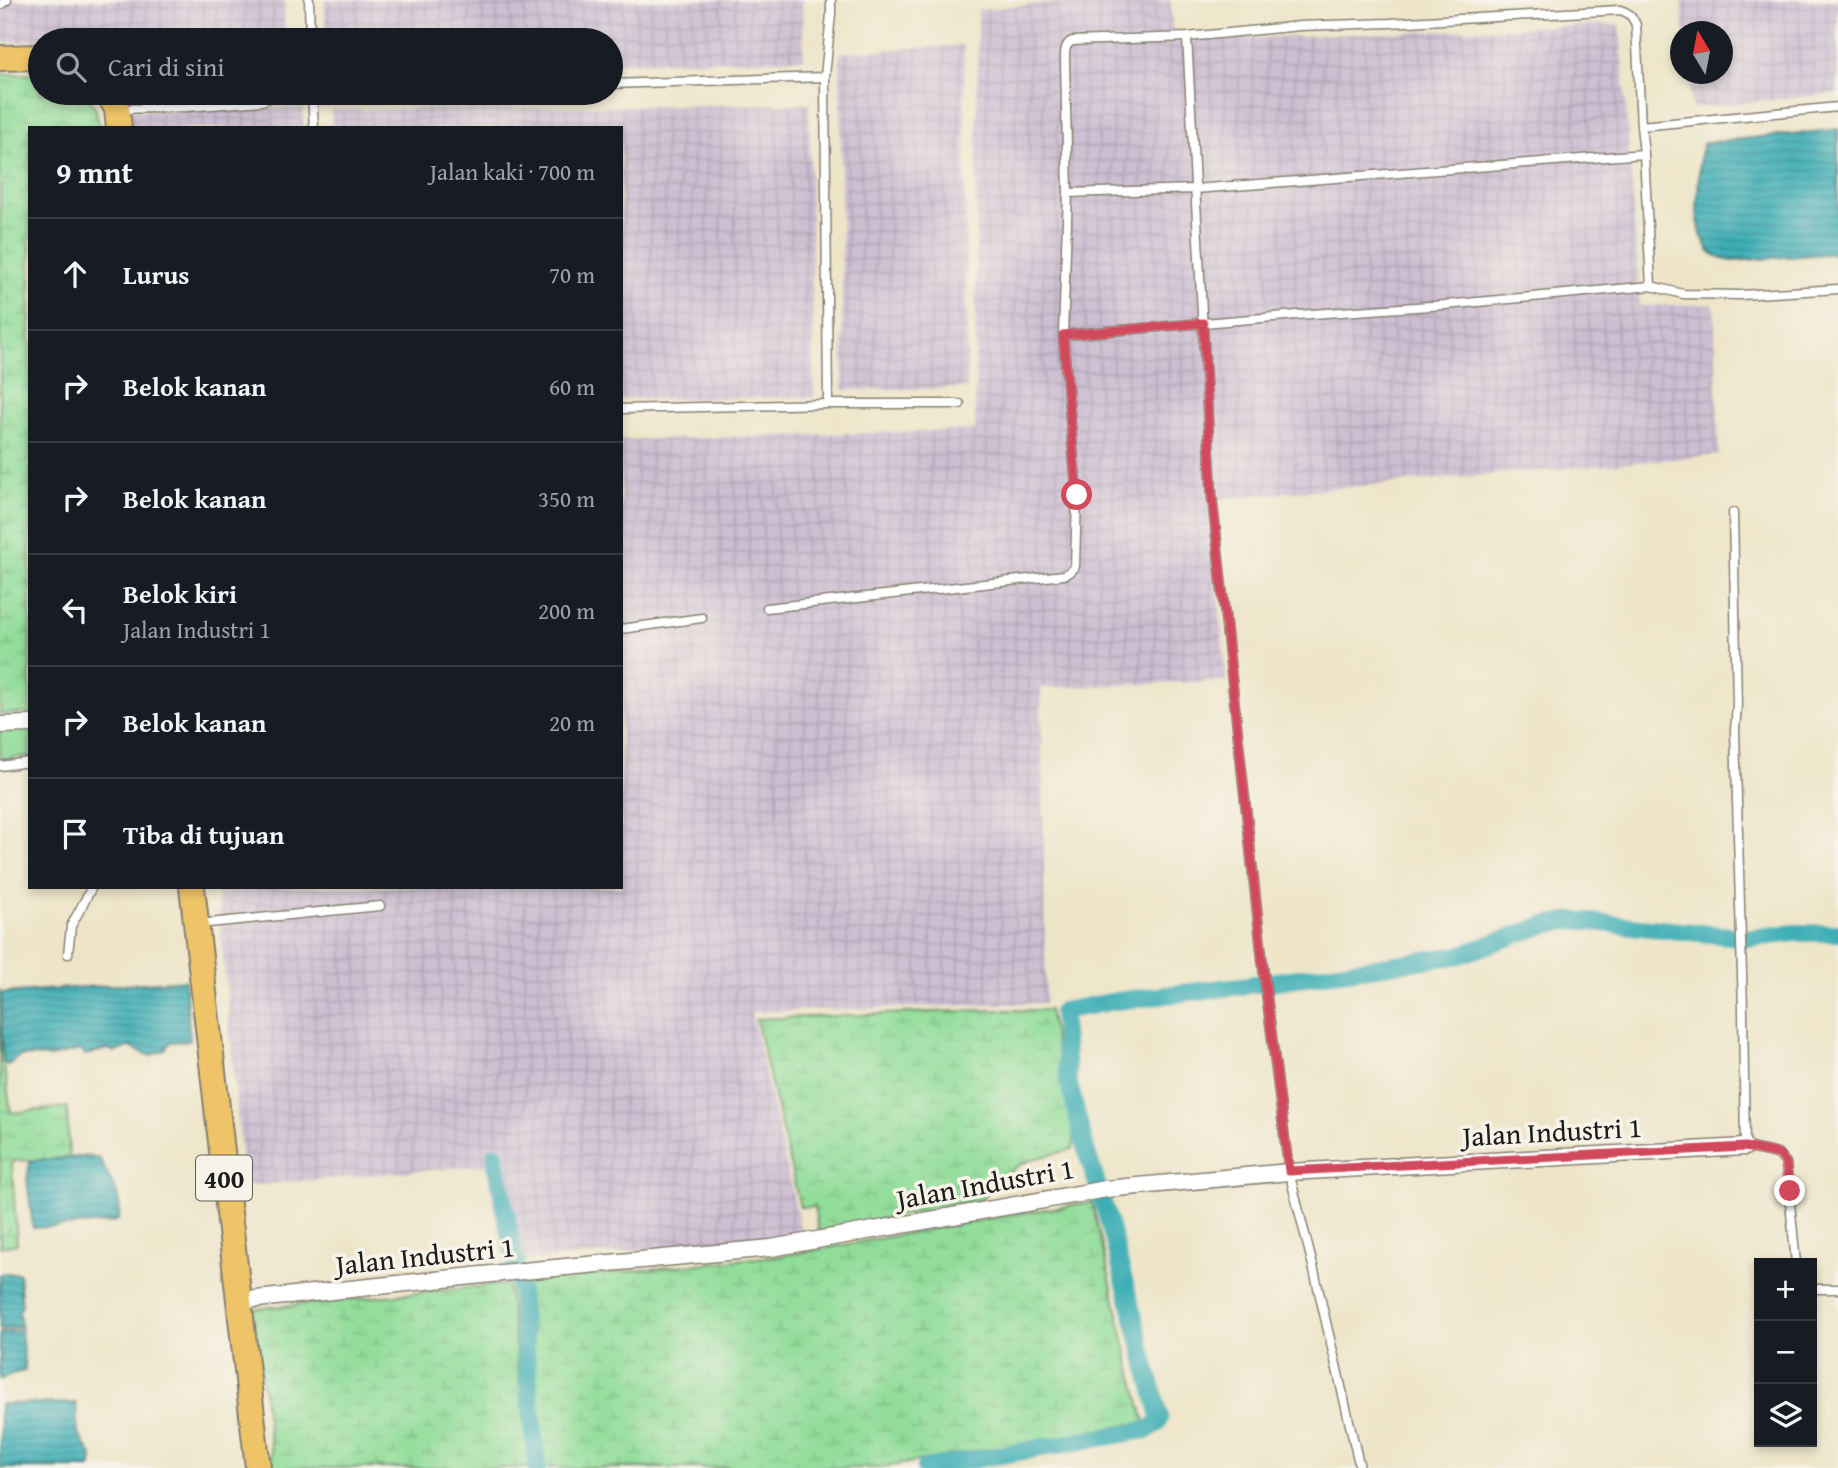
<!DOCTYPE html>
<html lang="id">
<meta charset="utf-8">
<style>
:root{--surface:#171b24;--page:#20242c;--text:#f1f3f6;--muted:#9ea1a6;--line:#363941}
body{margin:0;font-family:"Gentium Book Plus",serif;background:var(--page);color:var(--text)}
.controls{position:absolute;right:21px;bottom:21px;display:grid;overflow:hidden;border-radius:0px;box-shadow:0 4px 10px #0003}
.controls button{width:63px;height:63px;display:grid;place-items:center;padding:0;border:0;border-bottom:2px solid var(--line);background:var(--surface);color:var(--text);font:35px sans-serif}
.compass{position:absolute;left:1670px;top:21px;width:63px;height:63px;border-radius:50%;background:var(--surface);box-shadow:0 4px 10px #0003;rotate:350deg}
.stop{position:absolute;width:21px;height:21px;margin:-16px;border:5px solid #d1495b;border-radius:50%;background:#fff}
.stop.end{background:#d1495b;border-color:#fff;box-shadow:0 2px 7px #0008}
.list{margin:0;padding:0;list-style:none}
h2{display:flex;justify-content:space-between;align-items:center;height:91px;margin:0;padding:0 28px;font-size:30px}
h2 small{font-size:23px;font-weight:400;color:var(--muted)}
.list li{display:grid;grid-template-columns:46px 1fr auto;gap:21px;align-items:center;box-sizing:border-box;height:112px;padding:0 28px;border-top:2px solid var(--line)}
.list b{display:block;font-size:26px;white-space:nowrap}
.list p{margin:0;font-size:23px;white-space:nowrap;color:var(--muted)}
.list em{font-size:23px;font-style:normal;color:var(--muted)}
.icon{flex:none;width:38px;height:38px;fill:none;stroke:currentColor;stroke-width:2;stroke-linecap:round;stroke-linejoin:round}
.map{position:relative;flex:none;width:1838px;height:1468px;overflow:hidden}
.search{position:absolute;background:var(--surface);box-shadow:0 4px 10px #0003;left:28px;top:28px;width:595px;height:77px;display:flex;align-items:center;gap:18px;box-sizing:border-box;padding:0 24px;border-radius:38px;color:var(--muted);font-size:26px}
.panel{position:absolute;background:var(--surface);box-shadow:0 4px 10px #0003;left:28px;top:126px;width:595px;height:763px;border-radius:0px}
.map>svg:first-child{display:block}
.industrial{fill:url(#industrial-grid)}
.green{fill:#92dd9a;stroke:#577c5b;stroke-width:2}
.wetland{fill:url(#wetland-marsh);stroke:#577c5b;stroke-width:2}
.water{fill:url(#water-rules);stroke:#2c6569;stroke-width:2}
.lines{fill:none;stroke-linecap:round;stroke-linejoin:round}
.canal{stroke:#3daeb6;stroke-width:18}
.service-casing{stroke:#858072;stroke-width:11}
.minor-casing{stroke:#858072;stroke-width:19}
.primary-casing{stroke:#858072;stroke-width:28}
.service{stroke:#fff;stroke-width:8}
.minor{stroke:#fff;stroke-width:16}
.primary{stroke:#efc469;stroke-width:24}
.route{stroke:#d1495b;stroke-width:9}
.labels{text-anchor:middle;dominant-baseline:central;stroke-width:7;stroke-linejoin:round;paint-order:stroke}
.shield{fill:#f7f3e8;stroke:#5e5c59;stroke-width:2}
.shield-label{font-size:26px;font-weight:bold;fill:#1c1c1c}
.street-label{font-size:28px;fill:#1c1c1c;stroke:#f7f3e8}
</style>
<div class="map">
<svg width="1838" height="1468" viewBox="0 0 1838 1468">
<defs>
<pattern id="industrial-grid" width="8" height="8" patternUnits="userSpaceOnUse" patternTransform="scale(1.75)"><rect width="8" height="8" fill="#cdbed2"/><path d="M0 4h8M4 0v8" fill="none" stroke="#afa3b4"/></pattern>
<pattern id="wetland-marsh" width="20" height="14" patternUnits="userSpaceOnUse" patternTransform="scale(1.75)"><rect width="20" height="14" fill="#92dd9a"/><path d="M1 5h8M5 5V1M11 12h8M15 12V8" fill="none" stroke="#7dbd84"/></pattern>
<pattern id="water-rules" width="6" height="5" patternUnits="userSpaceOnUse" patternTransform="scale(1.75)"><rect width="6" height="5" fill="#3daeb6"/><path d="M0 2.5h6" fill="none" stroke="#328d93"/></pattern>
</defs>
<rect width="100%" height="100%" fill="#f7f3e8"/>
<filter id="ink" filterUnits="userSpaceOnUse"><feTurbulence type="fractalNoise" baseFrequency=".0143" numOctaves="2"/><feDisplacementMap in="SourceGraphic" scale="14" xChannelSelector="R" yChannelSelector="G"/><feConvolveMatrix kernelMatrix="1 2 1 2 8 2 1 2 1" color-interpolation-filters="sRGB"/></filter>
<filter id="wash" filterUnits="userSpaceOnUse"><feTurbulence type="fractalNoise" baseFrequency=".00686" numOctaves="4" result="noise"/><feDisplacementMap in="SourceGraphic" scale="28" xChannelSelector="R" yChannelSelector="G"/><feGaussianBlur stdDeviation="1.57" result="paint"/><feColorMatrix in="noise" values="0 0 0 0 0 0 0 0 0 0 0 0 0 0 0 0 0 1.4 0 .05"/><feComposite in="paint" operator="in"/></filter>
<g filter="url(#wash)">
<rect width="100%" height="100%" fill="#eee5c9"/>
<!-- industrial -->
<path class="industrial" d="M 0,0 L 284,0 L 285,40 L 68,40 L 0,43 Z
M 325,0 L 802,0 L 804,59 L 611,62 L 611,40 L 325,40 Z
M 1077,0 L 1170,0 L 1174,41 L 1620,24 L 1640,306 L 1714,304 L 1719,455 L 1209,499 L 1226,681 L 1041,688 L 1046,1003 L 751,1012 L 802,1235 L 506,1263 L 486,1165 L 244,1186 L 217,891 L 244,887 L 621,887 L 621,440 L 975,430 L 978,10 Z
M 1681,0 L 1838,0 L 1838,93 L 1692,108 L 1688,74 L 1722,74 L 1722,32 L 1684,31 Z
M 964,45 L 967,388 L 843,390 L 840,53 Z
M 809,104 L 814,397 L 621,399 L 621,128 L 332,128 L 331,110 Z
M 303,108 L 304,128 L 129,128 L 127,111 Z"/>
<!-- green -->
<path class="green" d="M 30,721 L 30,756 L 0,759 L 0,724 Z"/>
<!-- wetland -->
<path class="wetland" d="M 0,74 L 40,74 L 40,93 L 84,93 L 95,107 L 100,128 L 30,128 L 30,713 L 0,714 Z
M 0,989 L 3,1061 L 11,1113 L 67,1107 L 69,1158 L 14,1161 L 12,1165 L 17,1244 L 0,1247 Z
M 988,1010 L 1049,1010 L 1074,1139 L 1073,1149 L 1033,1159 L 1019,1165 L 1001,1178 L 980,1201 L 954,1204 L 819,1232 L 814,1207 L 800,1207 L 756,1019 Z
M 1092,1202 L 1130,1366 L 1145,1422 L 878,1468 L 545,1468 L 525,1282 L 794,1254 L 1009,1215 Z
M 508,1284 L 530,1468 L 273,1468 L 253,1309 Z"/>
<!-- water -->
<path class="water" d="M 1838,129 L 1838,253 L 1733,261 L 1722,259 L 1710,252 L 1701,235 L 1697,213 L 1700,154 L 1704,143 Z
M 185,980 L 190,1041 L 170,1042 L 165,1050 L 150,1056 L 130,1047 L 115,1052 L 108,1049 L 86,1055 L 81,1050 L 50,1057 L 20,1056 L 8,1065 L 3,1061 L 1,993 Z
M 87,1156 L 99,1158 C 108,1176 125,1199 118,1220 L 111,1223 L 33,1228 L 27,1179 L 30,1161 Z
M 19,1273 L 22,1307 L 19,1309 L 21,1327 L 0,1330 L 0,1274 Z
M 21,1330 L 25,1371 L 12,1374 L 0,1380 L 0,1333 Z
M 76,1403 L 78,1433 L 93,1457 L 90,1468 L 0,1468 L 0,1404 Z"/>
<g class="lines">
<!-- canal -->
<path class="canal" d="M 495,1155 L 519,1282 L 537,1468
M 925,1468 L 1147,1430 L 1157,1424 L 1160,1417 L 1106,1212 L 1086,1150 L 1068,1080 L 1062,1011 L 1116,1001 L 1241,986 L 1460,955 L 1544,925 L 1572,920 L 1750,938 L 1796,933 L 1838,933"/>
</g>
</g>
<g filter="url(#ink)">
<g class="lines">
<defs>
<path id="service" d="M 309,0 L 310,40
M 0,5 L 7,0
M 1187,37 L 1212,496 L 1264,975 L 1289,1172 L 1313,1266 L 1360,1468
M 611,84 L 825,77
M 280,93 L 312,94 L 361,93
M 312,93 L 314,128
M 121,109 L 186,107 L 262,101 L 281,93
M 1644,154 L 1651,286 L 1683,294 L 1741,295 L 1838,289
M 1068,193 L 1195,189 L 1644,154 L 1641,126
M 1063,335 L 1297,315 L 1445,305 L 1651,286
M 828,404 L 825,77 L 831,14 L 831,0
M 621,409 L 828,404 L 960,404
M 1733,513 L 1737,705 L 1735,730 L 1743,1010 L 1745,1147 L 1778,1154 L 1786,1163 L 1796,1263
M 767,608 L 1064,575 L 1070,572 L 1075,567 L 1077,495 L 1063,335 L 1068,193 L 1065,61 C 1065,54 1064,45 1072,41 L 1187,37 L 1300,26 L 1390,23 L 1620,10 C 1630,13 1632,16 1636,25 L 1641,126 L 1838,107
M 621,629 L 702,618
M 0,766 L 30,762
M 199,924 L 380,906
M 68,954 L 71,926 L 92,887
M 1812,1289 L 1838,1289"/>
<path id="minor" d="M 0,725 L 30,724
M 238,1301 L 501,1273 L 771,1248 L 1106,1189 L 1289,1172 L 1745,1147"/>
<path id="primary" d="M 0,58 L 40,57
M 108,93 L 117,109 L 119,128
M 192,887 L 258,1468"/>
</defs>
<!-- service casing -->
<use href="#service" class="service-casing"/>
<!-- minor casing -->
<use href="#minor" class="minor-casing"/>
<!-- primary casing -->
<use href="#primary" class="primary-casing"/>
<!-- service -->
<use href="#service" class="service"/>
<!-- minor -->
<use href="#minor" class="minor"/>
<!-- primary -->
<use href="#primary" class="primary"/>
</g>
</g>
<g class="lines" filter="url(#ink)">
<!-- route -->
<path class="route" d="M 1077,495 L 1063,335 L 1203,323 L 1212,496 L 1264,975 L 1289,1171 L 1745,1147 L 1779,1154 L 1786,1163 L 1790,1191"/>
</g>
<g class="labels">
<!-- shield labels -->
<rect class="shield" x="196" y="1155.5" width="56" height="45" rx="5"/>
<g class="shield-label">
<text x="224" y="1178">400</text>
</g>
<!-- street labels -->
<g class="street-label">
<text transform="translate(1552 1131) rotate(-3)">Jalan Industri 1</text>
<text transform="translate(985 1183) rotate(-10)">Jalan Industri 1</text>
<text transform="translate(425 1255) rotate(-6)">Jalan Industri 1</text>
</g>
</g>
</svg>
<div class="controls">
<button>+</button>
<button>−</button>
<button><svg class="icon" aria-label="layers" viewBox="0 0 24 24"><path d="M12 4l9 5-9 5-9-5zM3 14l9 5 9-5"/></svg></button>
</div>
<svg class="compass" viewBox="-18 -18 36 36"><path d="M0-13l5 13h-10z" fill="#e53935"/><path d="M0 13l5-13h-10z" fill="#9ea1a6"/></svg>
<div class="stop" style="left:1077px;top:495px"></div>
<div class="stop end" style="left:1790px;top:1191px"></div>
<div class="search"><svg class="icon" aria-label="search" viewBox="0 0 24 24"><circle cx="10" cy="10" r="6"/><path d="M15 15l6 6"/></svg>Cari di sini</div>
<section class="panel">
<h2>9 mnt<small>Jalan kaki · 700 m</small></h2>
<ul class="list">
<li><svg class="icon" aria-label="ahead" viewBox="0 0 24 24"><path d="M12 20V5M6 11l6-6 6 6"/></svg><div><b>Lurus</b></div><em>70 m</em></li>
<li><svg class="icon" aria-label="right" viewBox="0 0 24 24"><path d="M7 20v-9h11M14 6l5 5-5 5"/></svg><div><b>Belok kanan</b></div><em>60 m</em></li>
<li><svg class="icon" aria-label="right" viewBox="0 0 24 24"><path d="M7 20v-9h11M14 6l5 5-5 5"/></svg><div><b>Belok kanan</b></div><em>350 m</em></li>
<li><svg class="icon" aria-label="left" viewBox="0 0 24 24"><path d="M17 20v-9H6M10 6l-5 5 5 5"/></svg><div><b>Belok kiri</b><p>Jalan Industri 1</p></div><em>200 m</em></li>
<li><svg class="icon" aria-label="right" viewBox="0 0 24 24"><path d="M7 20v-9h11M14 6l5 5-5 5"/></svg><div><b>Belok kanan</b></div><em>20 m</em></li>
<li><svg class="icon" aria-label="arrive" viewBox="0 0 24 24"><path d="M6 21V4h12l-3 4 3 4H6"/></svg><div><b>Tiba di tujuan</b></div></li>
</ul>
</section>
</div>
